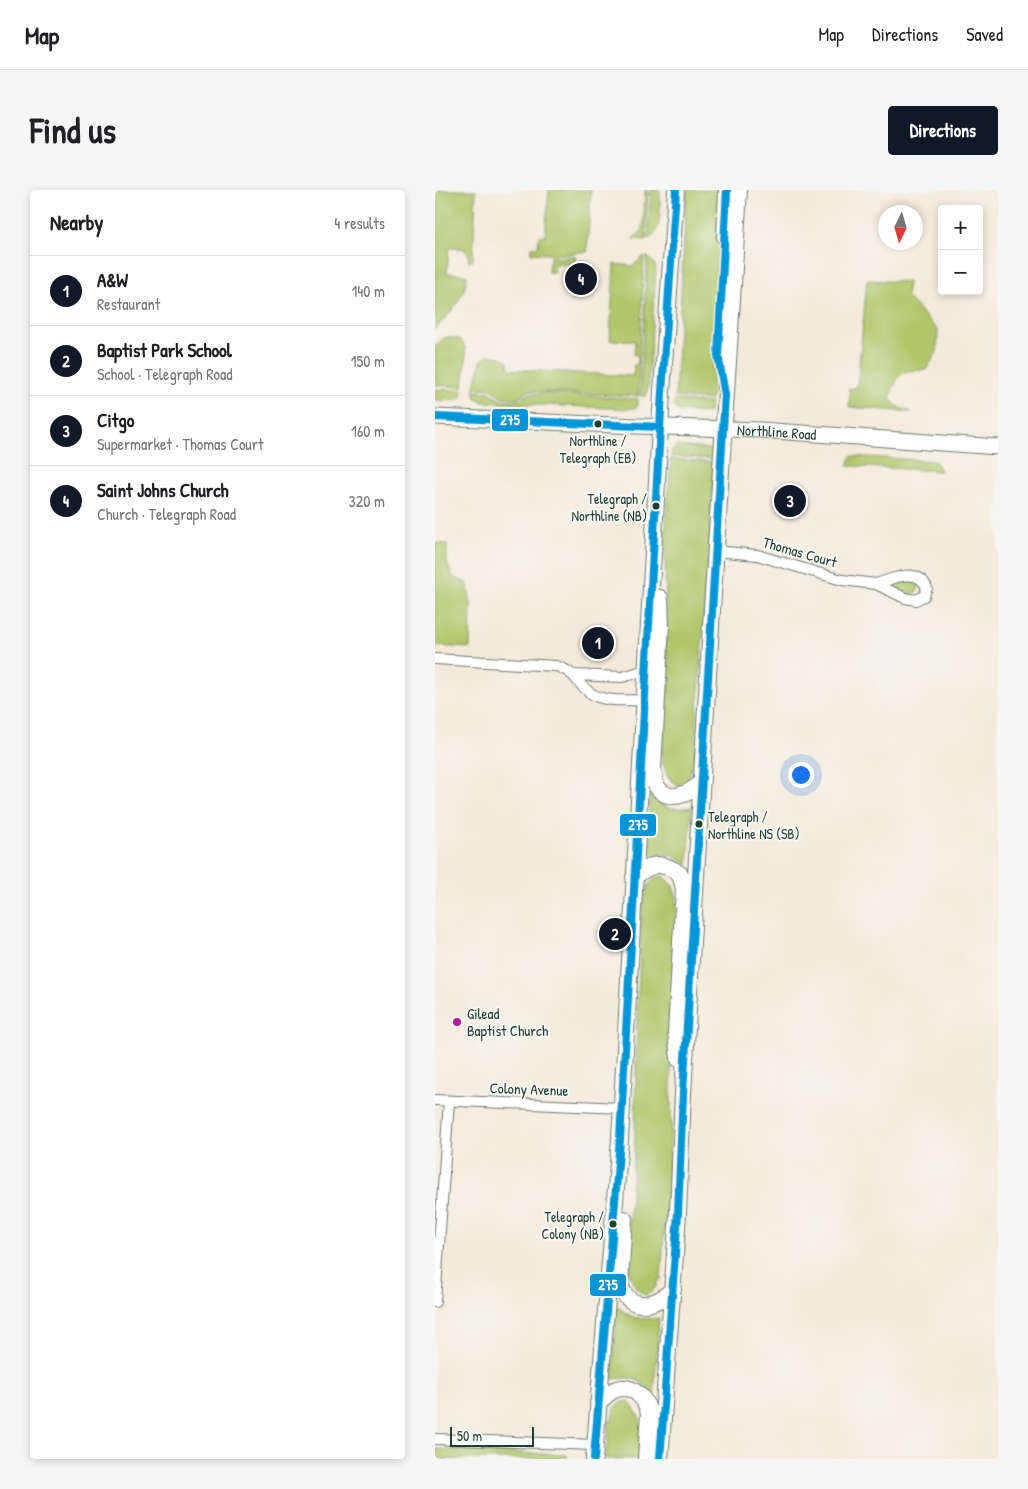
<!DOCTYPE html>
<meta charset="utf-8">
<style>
:root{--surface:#fff;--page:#f6f6f6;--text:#202124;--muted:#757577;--line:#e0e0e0;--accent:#111827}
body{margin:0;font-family:"Patrick Hand",sans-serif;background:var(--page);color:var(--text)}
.controls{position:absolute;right:15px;top:15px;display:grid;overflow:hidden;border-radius:5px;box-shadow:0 2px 8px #0003}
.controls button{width:45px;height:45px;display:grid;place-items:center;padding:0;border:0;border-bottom:1px solid var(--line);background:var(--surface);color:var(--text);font:25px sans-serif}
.compass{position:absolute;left:443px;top:15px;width:45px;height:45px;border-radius:50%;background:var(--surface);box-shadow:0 2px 8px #0003;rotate:185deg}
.scale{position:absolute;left:15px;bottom:12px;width:84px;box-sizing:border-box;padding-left:5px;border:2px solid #1f3d34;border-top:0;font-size:14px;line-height:18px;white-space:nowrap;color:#1f3d34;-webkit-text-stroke:4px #f6f6f2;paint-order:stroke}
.you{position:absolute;left:365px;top:584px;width:18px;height:18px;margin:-12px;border:4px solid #fff;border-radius:50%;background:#1a73e8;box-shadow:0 0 0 8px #1a73e833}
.badge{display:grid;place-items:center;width:32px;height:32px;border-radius:50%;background:var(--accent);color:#fff;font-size:16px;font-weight:700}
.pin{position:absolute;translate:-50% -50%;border:2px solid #fff;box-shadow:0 1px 5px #0006}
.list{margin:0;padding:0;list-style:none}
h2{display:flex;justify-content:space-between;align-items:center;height:65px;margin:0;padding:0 20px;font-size:21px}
h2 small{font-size:16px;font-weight:400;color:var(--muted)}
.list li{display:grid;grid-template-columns:32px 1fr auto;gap:15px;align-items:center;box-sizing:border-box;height:70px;padding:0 20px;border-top:1px solid var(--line)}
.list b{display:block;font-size:19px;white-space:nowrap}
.list p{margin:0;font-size:16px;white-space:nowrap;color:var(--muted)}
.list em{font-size:16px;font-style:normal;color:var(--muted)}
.map{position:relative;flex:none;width:563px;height:1269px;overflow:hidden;border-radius:5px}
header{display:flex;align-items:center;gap:30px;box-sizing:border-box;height:70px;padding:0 25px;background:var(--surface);border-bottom:1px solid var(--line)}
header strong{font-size:24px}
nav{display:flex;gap:28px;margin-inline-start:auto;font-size:18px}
.intro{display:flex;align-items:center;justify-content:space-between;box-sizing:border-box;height:120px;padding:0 30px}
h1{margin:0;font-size:35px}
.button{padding:12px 22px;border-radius:5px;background:var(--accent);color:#fff;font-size:18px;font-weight:700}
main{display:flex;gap:30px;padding:0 30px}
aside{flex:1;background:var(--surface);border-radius:5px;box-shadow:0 2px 8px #0003}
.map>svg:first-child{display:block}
.green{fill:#b0c66a;stroke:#68824f}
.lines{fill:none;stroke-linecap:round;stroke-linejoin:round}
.minor-casing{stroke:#6a7a6e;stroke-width:12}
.secondary-casing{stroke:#6a7a6e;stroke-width:17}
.primary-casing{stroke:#6a7a6e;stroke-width:18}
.minor{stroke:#fff;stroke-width:10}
.secondary{stroke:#fff;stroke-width:15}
.primary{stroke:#fff;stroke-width:16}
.bus-1-casing{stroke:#f6f6f2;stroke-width:11}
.bus-1{stroke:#0696d7;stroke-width:8}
.bus-dot{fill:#1f3d34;stroke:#f6f6f2;stroke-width:2}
.poi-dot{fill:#b5179e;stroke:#f6f6f2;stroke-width:2}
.labels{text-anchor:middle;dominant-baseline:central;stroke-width:4;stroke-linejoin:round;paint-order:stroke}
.bus-label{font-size:14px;fill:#1f3d34;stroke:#f6f6f2;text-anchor:end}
.street-label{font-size:15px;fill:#1f3d34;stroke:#f6f6f2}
.poi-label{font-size:15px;fill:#1f3d34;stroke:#f6f6f2;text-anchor:start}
.line-badge{stroke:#f6f6f2;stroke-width:2}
.badge-label{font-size:14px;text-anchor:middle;font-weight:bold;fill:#fff}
</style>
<header>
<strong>Map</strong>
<nav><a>Map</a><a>Directions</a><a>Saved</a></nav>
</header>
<div class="intro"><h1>Find us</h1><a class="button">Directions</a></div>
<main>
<aside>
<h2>Nearby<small>4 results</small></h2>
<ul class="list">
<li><span class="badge">1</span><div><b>A&amp;W</b><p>Restaurant</p></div><em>140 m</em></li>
<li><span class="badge">2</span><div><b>Baptist Park School</b><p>School · Telegraph Road</p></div><em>150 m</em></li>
<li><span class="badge">3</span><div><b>Citgo</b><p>Supermarket · Thomas Court</p></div><em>160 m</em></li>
<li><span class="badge">4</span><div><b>Saint Johns Church</b><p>Church · Telegraph Road</p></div><em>320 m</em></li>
</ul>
</aside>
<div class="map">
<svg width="563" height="1269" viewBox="0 0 563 1269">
<rect width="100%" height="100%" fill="#f6f6f2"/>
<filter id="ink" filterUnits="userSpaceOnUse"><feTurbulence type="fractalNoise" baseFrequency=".02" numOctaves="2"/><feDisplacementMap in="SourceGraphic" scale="10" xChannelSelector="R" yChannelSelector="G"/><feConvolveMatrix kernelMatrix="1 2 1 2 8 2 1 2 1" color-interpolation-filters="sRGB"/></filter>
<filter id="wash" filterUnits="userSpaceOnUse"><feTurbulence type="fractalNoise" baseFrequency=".0096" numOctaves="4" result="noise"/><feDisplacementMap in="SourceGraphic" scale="20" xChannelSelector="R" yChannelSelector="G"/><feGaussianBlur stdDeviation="1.12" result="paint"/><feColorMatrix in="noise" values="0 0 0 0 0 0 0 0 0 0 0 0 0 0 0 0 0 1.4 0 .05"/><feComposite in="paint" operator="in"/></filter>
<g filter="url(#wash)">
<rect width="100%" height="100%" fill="#f4eada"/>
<!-- green -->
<path class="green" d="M 0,0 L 41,0 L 38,71 L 33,71 L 34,64 L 27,58 L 14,58 L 12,83 L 32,85 C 30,108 16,122 0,139 Z
M 114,0 L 156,0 L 152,62 L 142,62 L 131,65 L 96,63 L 97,57 L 103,57 L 104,46 L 110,46 Z
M 210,0 L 213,0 L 211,50 L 198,49 L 208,40 Z
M 216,0 L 225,0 C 224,15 229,42 213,49 Z
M 252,0 L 289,0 L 276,210 L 240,207 Z
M 140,65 L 140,73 L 137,76 C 132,73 124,72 120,75 L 119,82 L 113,82 L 114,72 L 116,67 L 130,68 Z
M 209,66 L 203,206 L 94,201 L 82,208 L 66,207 L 57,199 L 39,198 L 46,171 L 53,165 L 67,167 L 73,171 L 74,179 L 198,186 L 199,175 L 202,175 L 203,165 L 199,165 L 200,151 L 175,150 L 179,74 L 198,76 Z
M 212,66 L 219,73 L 221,79 L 213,199 L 211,206 L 205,206 Z
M 432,90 L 473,92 L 471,106 L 503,140 L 502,162 L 491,180 C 464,180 463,183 455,208 L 461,216 L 476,222 L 414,217 L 415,203 L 413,199 L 422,197 Z
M 14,147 L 25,149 L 30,157 L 31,168 L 28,197 L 0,195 L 0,156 L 9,148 Z
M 0,199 L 28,200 L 27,207 L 20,211 L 0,210 Z
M 39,201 L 55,202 L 65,210 L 82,210 L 94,204 L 112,203 L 203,209 L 202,217 L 194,219 L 48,212 L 41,208 Z
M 240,210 L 276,213 L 274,222 L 270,223 L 243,221 L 239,216 Z
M 242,256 L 275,259 L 278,262 L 279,269 L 236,266 L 237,260 Z
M 416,266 L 500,271 L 505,281 L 413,276 Z
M 236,269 L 279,272 L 259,576 L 256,577 C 255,586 253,592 244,595 C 231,590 229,578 226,565 L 231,431 L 230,349 Z
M 0,353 L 12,354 L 12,373 L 18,387 L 32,393 L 36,413 L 35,458 L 0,456 Z
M 474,390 L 481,392 L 484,397 L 482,401 L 476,405 L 455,395 Z
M 215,606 C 230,619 237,620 257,617 L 253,675 C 237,663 231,663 211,665 Z
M 228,686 L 238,696 L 242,708 L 236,849 L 236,936 L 226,1090 L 223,1090 C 221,1099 218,1102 210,1105 C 198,1098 195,1087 193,1074 L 191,1073 L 200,949 L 202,823 L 208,705 L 211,705 C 212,695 217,687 228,686 Z
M 182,1116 C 196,1129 205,1130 224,1128 L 219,1205 C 203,1188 200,1187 177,1189 Z
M 193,1211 C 211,1230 207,1244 208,1269 L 171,1269 L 174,1231 L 177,1231 C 178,1220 181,1212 193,1211 Z
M 0,1259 L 132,1265 L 131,1269 L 0,1269 Z"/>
</g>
<g filter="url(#ink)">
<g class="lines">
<defs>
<path id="minor" d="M 281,361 L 322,365 L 407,390 L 441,394 L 470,408 L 481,410 L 489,406 L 492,398 C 483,376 458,389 441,394
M 0,469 L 121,476 C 142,483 139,491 154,502 C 168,513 193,510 209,510
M 139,485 L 187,487 L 211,480
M 0,910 L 187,918
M 0,1112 L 14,911
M 0,1249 L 160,1255"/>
<g id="secondary">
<path id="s1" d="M 0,227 L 202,236 L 325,240 L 563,257"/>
</g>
<path id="primary" d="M 290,47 L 292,0
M 225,408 L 226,435 L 218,579 C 219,584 219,590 221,595 C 232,615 256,604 267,591
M 199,687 C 217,673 226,670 245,684 L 249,699 L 241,842 L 244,869
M 189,1029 L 185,1094 C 193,1123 221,1117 238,1099
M 163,1213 C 169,1208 174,1201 182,1199 C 198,1194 211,1209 214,1223 L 211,1269
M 159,1269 L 185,949 L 227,202 L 241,0
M 225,1269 L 243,1023 L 248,903 L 276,435 L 304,0"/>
</defs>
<!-- minor casing -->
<use href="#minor" class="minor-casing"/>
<!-- secondary casing -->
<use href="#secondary" class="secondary-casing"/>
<!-- primary casing -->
<use href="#primary" class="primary-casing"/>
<!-- minor -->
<use href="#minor" class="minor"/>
<!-- secondary -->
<use href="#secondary" class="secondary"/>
<!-- primary -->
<use href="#primary" class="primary"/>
<defs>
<path id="bus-1" d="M 0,227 L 225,237
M 159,1269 L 185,949 L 227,202 L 241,0
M 225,1269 L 243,1023 L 248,903 L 290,205 L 283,165 L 292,0"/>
</defs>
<!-- bus-1 casing -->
<use href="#bus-1" class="bus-1-casing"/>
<!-- bus-1 -->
<use href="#bus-1" class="bus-1"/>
</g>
</g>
<!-- markers -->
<g class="bus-dot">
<circle cx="163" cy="234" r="4.5"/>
<circle cx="221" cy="316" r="4.5"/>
<circle cx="264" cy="634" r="4.5"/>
<circle cx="178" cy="1034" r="4.5"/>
</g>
<circle class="poi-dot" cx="22" cy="832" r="5"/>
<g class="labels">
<!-- bus labels -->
<g class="bus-label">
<text x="163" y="250" text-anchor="middle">Northline /<tspan x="163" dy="17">Telegraph (EB)</tspan></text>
<text x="212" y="308">Telegraph /<tspan x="212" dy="17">Northline (NB)</tspan></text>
<text x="273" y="626" text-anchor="start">Telegraph /<tspan x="273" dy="17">Northline NS (SB)</tspan></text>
<text x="169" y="1026">Telegraph /<tspan x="169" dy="17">Colony (NB)</tspan></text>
</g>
<!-- street labels -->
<g class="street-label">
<text stroke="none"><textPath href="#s1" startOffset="342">Northline Road</textPath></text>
<text transform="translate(365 362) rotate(16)">Thomas Court</text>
<text transform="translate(94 899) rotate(2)">Colony Avenue</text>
</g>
<!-- poi labels -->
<g class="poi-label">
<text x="32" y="823">Gilead<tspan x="32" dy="17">Baptist Church</tspan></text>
</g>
</g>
<g class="line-badge">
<rect x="56" y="218" width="38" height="24" rx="5" fill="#0696d7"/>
<rect x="184" y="623" width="38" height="24" rx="5" fill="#0696d7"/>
<rect x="154" y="1083" width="38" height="24" rx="5" fill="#0696d7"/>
</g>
<g class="badge-label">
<text x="75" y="235">275</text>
<text x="203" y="640">275</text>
<text x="173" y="1100">275</text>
</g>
</svg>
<div class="controls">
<button>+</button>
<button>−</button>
</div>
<svg class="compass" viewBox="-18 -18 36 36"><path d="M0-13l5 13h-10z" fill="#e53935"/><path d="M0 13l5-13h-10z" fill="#757577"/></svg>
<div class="scale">50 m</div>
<div class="you"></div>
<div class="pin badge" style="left:163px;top:453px">1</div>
<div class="pin badge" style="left:180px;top:744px">2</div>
<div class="pin badge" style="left:355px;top:311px">3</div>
<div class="pin badge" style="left:146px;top:89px">4</div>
</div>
</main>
